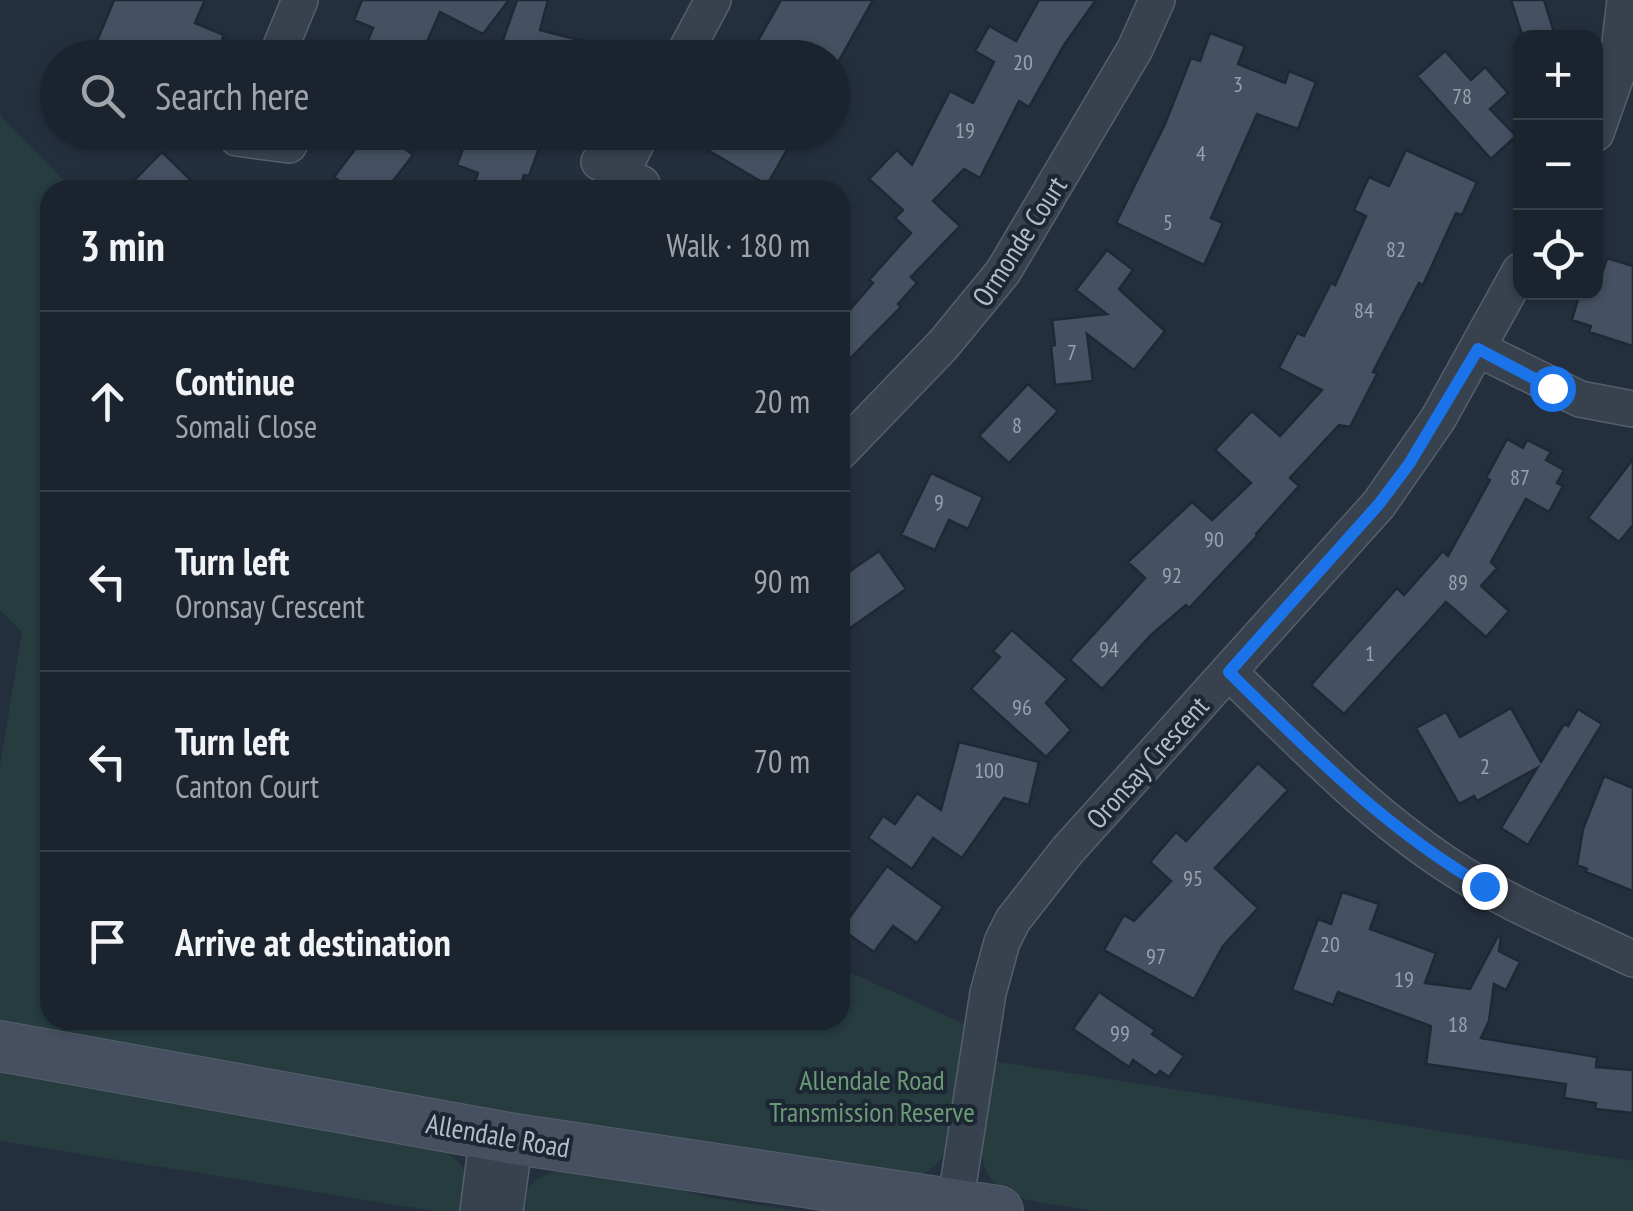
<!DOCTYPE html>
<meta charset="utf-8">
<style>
:root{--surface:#1b232e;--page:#282f3a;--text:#f1f3f6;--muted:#a0a4aa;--line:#39404a}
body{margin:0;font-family:"PT Sans Narrow",sans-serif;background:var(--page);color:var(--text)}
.controls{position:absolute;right:30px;top:30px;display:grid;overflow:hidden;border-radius:20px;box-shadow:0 2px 8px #0004}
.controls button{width:90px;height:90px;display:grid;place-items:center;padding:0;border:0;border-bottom:2px solid var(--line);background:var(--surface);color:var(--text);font:50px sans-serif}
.stop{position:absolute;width:30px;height:30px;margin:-22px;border:8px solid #1a73e8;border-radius:50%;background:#fff}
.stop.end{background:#1a73e8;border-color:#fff;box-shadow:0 2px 10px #0008}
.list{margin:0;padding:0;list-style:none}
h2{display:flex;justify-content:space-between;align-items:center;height:130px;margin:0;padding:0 40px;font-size:42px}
h2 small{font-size:32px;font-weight:400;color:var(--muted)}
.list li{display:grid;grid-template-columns:65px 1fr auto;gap:30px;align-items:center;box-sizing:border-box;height:180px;padding:0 40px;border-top:2px solid var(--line)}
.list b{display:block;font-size:38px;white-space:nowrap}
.list p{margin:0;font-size:32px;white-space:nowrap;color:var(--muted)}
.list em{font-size:32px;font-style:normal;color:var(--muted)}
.icon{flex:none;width:55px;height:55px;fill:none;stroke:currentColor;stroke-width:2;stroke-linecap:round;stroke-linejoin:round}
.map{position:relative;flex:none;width:1633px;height:1211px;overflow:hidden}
.search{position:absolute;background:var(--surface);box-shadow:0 2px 8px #0004;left:40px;top:40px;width:810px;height:110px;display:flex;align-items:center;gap:25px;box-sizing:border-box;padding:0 35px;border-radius:55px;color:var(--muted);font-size:38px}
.panel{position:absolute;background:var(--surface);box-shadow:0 2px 8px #0004;left:40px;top:180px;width:810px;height:850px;border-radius:30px}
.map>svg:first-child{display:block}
.green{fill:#263c3f}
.building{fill:#455162;stroke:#1f2835;stroke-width:2.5}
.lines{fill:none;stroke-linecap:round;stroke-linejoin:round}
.street-casing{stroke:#565f6c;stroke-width:38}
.secondary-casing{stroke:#565f6c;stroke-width:52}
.street{stroke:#38414e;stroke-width:35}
.secondary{stroke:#465061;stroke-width:50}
.route{stroke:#1a73e8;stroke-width:12}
.labels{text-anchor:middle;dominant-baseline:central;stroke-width:8;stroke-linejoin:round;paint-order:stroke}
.number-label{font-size:22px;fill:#98a1af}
.street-label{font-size:28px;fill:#b4bcc9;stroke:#1d2633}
.park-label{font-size:28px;fill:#6b9a76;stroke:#1d2633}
</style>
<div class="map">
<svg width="1633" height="1211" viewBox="0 0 1633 1211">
<rect width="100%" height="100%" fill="#242f3e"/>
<!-- green -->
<path class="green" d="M 0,115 L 73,190 L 50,190 L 50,1020 L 840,1020 L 840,968 L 967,1025 C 962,1054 956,1140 940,1160 C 930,1174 914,1177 898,1180 L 0,1029 L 0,767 L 22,632 L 0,610 Z
M 0,1060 L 420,1141 C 465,1160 468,1162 469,1211 L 434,1211 L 0,1141 Z
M 993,1061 L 1633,1161 L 1633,1211 L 1095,1211 C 1070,1206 1042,1205 1018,1197 C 959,1178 986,1106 993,1061 Z
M 567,1170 L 636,1178 L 711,1198 L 800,1211 L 516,1211 C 526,1185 539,1172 567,1170 Z"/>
<!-- building -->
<path class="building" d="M 114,0 L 205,0 L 195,23 L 224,35 L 214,58 L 90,58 Z
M 362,0 L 509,0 L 483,34 L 440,12 L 420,58 L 361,58 L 373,28 L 354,20 Z
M 517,0 L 548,0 L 540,30 L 614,49 L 613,58 L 506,58 L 509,47 L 502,43 Z
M 781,0 L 873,0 L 832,73 L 832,58 L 748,58 Z
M 1039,0 L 1096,0 L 1064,45 L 1029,107 L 1019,101 L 980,178 L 964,169 L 933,201 L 960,226 L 911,277 L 917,283 L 898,304 L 901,307 L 840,369 L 840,321 L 873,283 L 869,280 L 911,233 L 895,218 L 903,210 L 869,179 L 897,150 L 912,165 L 950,91 L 973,103 L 994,62 L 975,51 L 989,26 L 1016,41 Z
M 1511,0 L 1544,0 L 1556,38 L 1523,38 Z
M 1210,33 L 1245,46 L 1238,64 L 1285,83 L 1289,71 L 1316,82 L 1298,129 L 1257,114 L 1211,218 L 1223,223 L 1204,265 L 1116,223 L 1165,124 L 1191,58 L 1200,61 Z
M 1445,51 L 1471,80 L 1485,67 L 1508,93 L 1490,109 L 1516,136 L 1491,159 L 1417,76 Z
M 368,132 L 409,132 L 400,145 L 413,155 L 386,190 L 352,190 L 334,177 Z
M 469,132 L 495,132 L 539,148 L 529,176 L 524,175 L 519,190 L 489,190 L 474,184 L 478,173 L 457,165 Z
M 677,132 L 763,132 L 789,146 L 767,185 Z
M 1406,150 L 1477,182 L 1462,215 L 1456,213 L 1423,285 L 1419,283 L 1373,372 L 1377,374 L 1350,427 L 1339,425 L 1290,478 L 1299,486 L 1256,534 L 1257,536 L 1189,608 L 1186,605 L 1151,635 L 1102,689 L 1070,660 L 1145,578 L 1128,562 L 1192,502 L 1212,520 L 1251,483 L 1215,450 L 1252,411 L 1280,436 L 1322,390 L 1279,368 L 1297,333 L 1304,336 L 1331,283 L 1335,285 L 1366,216 L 1354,210 L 1369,177 L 1389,186 Z
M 162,152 L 201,190 L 125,190 Z
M 1107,250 L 1133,270 L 1119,289 L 1165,331 L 1134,370 L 1087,334 L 1093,381 L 1055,385 L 1051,346 L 1055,345 L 1052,320 L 1107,314 L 1076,290 Z
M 1607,258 L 1633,266 L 1633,346 L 1589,332 L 1591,326 L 1572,320 L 1580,292 L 1596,292 Z
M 1028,384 L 1058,411 L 1009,463 L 979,436 Z
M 1507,439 L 1523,448 L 1527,440 L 1551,452 L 1546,460 L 1564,470 L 1557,483 L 1563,486 L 1549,512 L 1526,499 L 1491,562 L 1497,568 L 1481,586 L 1509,611 L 1486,637 L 1446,602 L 1344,714 L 1311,685 L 1397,588 L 1404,595 L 1443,551 L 1448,556 L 1490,480 L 1486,478 Z
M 1633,459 L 1633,525 L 1619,542 L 1588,518 Z
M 931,473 L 983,497 L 968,529 L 949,520 L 935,550 L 901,535 Z
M 879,551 L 906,589 L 840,635 L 840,578 Z
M 1012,630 L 1067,679 L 1046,703 L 1071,730 L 1046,757 L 971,689 L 1000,657 L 993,651 Z
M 1511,708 L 1541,762 L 1564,724 L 1568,726 L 1578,709 L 1602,724 L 1528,845 L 1501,828 L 1537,768 L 1477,801 L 1474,796 L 1459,804 L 1416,728 L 1446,712 L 1460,737 Z
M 959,742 L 1039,762 L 1029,805 L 1004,798 L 962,858 L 933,838 L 912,869 L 868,838 L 883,816 L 895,824 L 917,793 L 941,810 Z
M 1258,763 L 1288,790 L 1215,868 L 1258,908 L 1223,946 L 1194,999 L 1104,950 L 1124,915 L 1134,921 L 1171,881 L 1150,862 L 1176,832 L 1186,841 Z
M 1604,776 L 1633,788 L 1633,891 L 1586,872 L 1587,869 L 1577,865 L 1583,829 Z
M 887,866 L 943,907 L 917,943 L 893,926 L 874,952 L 841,929 Z
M 1342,892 L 1379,904 L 1370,929 L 1436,953 L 1425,983 L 1470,989 L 1498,936 L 1501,937 L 1499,951 L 1520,962 L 1506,990 L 1494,984 L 1489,1021 L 1481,1038 L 1597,1057 L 1596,1067 L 1633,1070 L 1633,1113 L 1595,1109 L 1596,1103 L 1564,1098 L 1566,1084 L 1426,1064 L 1431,1026 L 1338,992 L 1333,1005 L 1292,990 L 1318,919 L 1331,924 Z
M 1099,992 L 1155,1030 L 1152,1034 L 1184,1056 L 1169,1077 L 1160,1071 L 1156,1076 L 1133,1060 L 1129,1067 L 1073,1029 Z"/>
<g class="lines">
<defs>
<path id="street" d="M 276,58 L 300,0
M 682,58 L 713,0
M 1596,133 L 1616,76 L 1625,0
M 237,138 L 289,145
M 599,162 L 642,184
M 621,173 L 642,132
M 1478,349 L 1580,399 L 1633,409
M 840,452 L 943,345 L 1003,272 L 1135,49 L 1157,0
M 1229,672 C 1299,740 1366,811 1448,865 C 1505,903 1571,929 1633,959
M 955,1205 L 988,993 L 1002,942 L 1013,920 L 1067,851 L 1379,504 L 1438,419 L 1520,271
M 478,1211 L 488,1134
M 505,1211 L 515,1139"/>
<path id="secondary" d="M 0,1046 L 515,1139 L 998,1211"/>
</defs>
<!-- street casing -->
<use href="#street" class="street-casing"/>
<!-- secondary casing -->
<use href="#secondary" class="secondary-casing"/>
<!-- street -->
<use href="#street" class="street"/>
<!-- secondary -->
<use href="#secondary" class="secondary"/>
</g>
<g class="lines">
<!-- route -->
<path class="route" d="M 1484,886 C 1386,829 1309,751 1229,672 L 1379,504 L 1409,464 L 1478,349 L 1552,388"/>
</g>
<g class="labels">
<!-- number labels -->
<g class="number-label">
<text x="1023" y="62">20</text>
<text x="1238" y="84">3</text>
<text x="1462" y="96">78</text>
<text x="965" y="130">19</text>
<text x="1201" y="153">4</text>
<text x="1168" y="222">5</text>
<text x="1396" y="249">82</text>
<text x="1364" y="310">84</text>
<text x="1072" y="352">7</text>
<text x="1017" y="425">8</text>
<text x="1520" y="477">87</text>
<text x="939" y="502">9</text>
<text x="1214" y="539">90</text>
<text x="1172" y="575">92</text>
<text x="1458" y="582">89</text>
<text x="1109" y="649">94</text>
<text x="1370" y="653">1</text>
<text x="1022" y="707">96</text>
<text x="1485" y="766">2</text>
<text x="989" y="770">100</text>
<text x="1193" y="878">95</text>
<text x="1330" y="944">20</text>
<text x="1156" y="956">97</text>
<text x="1404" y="979">19</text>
<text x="1458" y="1024">18</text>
<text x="1120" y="1033">99</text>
</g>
<!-- street labels -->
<g class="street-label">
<text transform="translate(1019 241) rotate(-57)">Ormonde Court</text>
<text transform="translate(1147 762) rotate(-48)">Oronsay Crescent</text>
<text transform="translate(498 1135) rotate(10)">Allendale Road</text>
</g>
<!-- park labels -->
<g class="park-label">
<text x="872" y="1079">Allendale Road<tspan x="872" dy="32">Transmission Reserve</tspan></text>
</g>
</g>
</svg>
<div class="controls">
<button>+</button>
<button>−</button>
<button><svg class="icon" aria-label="locate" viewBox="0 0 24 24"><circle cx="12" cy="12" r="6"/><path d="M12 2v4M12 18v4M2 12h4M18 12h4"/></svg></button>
</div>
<div class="stop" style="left:1552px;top:388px"></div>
<div class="stop end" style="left:1484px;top:886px"></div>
<div class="search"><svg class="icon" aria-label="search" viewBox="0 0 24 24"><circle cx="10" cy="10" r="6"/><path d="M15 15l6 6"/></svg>Search here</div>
<section class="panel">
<h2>3 min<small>Walk · 180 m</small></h2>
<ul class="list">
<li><svg class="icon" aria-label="ahead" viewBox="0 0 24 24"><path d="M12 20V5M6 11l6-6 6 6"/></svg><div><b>Continue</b><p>Somali Close</p></div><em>20 m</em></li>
<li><svg class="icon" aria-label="left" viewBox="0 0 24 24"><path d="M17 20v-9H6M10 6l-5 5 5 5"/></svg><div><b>Turn left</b><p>Oronsay Crescent</p></div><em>90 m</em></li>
<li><svg class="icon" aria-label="left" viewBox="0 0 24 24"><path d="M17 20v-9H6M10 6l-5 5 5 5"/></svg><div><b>Turn left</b><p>Canton Court</p></div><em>70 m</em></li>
<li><svg class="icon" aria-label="arrive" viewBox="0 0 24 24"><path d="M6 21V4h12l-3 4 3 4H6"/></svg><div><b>Arrive at destination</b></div></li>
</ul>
</section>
</div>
